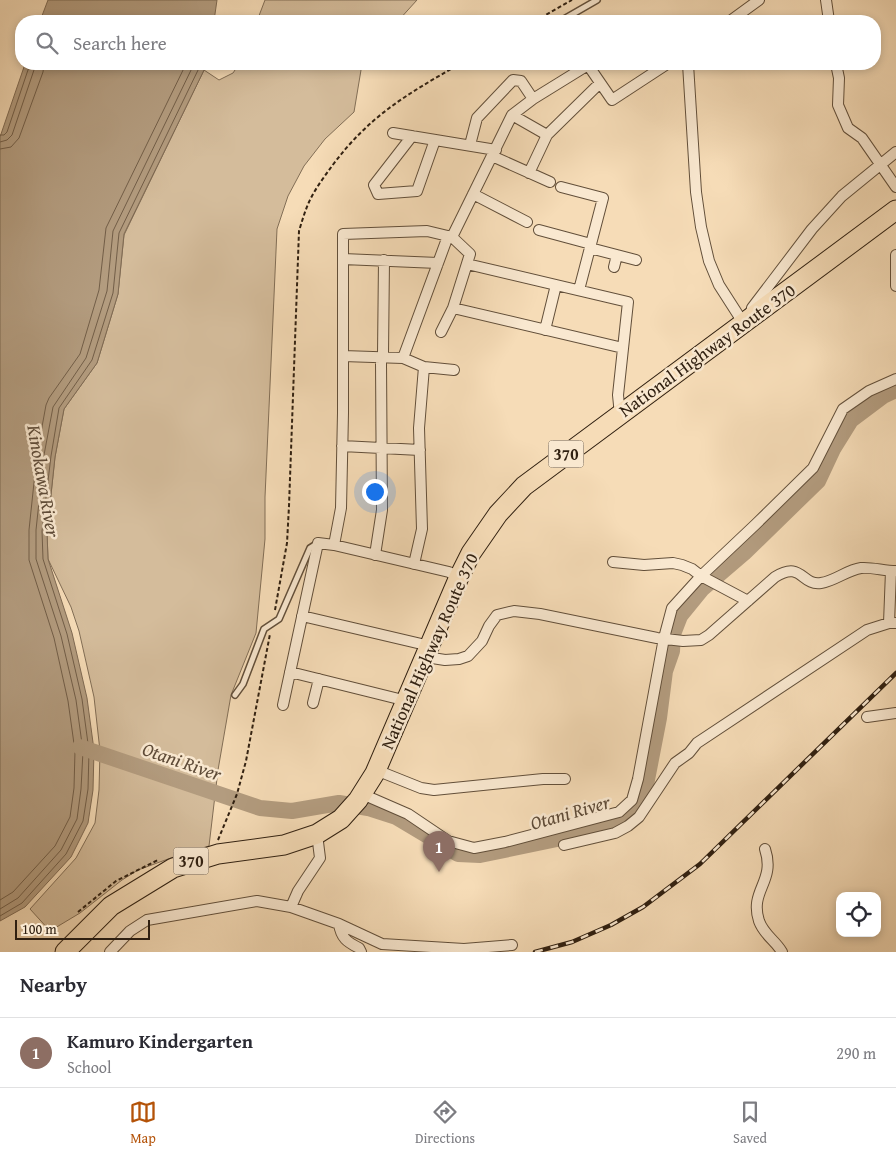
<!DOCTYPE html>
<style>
:root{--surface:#fff;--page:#f2f2f3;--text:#2b2b33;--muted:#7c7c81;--line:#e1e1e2;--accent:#b45309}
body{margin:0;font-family:"Gentium Book Plus",serif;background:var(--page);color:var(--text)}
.controls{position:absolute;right:15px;bottom:15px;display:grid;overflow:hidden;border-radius:10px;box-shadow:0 2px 8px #0003}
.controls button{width:45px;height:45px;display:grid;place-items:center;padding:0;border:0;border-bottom:1px solid var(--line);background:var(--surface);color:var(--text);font:25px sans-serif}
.scale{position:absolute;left:15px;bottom:12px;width:135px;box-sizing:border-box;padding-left:5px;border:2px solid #302011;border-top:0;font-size:14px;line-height:18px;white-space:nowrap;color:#302011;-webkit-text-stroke:4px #f9e8d0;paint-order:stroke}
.you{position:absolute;left:374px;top:491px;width:18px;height:18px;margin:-12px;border:4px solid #fff;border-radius:50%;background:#1a73e8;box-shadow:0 0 0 8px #1a73e833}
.badge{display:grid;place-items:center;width:32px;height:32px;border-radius:50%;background:var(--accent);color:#fff;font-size:16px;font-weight:700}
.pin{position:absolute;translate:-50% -41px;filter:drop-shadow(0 1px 2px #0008)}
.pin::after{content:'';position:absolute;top:26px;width:18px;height:15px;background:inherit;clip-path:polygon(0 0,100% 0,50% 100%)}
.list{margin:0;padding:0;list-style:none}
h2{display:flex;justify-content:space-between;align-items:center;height:65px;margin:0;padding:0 20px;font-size:21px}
h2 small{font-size:16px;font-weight:400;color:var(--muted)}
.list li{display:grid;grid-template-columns:32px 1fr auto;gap:15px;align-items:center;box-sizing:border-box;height:70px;padding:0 20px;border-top:1px solid var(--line)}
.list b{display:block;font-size:19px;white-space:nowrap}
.list p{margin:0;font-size:16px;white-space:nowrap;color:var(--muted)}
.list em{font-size:16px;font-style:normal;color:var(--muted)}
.icon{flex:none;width:28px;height:28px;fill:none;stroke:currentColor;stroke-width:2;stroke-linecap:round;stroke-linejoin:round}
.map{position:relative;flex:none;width:896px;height:952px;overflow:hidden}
.search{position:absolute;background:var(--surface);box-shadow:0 2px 8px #0003;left:15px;right:15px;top:15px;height:55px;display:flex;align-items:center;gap:12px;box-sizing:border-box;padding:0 18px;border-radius:20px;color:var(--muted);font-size:19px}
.sheet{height:135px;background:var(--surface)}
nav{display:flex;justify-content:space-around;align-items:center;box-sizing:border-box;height:70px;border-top:1px solid var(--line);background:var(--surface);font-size:14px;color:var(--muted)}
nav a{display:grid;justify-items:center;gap:2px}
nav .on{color:var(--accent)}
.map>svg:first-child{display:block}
.green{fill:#d4bc9b;stroke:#826e56}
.water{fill:#b39c7f;stroke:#7f6a53}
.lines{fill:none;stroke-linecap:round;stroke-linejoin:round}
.shore{stroke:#725e48;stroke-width:1}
.river{stroke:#b39c7f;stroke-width:16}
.lane-casing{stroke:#624f3a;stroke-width:8}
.street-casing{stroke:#624f3a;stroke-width:12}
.highway-casing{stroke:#302011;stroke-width:21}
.path{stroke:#302011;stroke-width:2;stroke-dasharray:4 2.5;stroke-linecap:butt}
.lane{stroke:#f9e8d0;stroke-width:5}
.street{stroke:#f9e8d0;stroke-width:10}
.highway{stroke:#f6dcb7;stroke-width:19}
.rail-casing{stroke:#302011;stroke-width:4.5}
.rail{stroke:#f9e8d0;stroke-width:2.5;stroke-dasharray:8;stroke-linecap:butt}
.labels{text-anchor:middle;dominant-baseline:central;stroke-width:5;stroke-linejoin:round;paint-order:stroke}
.shield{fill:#f9e8d0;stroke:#6c5c4a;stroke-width:1}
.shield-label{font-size:16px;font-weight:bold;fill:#302011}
.street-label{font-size:18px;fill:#302011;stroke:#f9e8d0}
.water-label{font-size:19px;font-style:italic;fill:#5e4b38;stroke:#f9e8d0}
</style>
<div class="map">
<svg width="896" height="952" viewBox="0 0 896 952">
<rect width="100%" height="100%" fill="#f6dcb7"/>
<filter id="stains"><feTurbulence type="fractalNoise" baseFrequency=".004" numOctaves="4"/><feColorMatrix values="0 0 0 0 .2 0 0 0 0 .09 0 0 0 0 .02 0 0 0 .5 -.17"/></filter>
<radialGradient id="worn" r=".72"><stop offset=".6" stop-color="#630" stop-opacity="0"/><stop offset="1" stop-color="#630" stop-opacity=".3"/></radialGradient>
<!-- green -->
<path class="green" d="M 265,0 L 417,0 L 398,21 L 257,21 Z
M 239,64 L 362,64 L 354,112 L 325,139 L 304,166 L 288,196 L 277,229 L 265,497 L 265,539 L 256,633 L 231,695 L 218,770 L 209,846 L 179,855 L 138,870 L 122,880 L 80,913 L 50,931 L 30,909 L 76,858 L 95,823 L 99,790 L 100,751 L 94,697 L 79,631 L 71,607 L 48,559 L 47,532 L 55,457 L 64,409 L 97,363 L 118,294 L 124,235 L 204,70 L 219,80 L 233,73 Z"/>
<!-- water -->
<path class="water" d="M 48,0 L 217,0 L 214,21 L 40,21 Z
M 25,64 L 207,64 L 124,234 L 118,294 L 97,363 L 64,409 L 55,457 L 47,532 L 48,559 L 72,633 L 87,698 L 94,750 L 93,790 L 88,823 L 71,857 L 25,907 L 0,921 L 0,137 Z"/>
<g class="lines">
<!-- shore -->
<path class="shore" d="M 0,135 L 4,135 L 7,132 L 30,64
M 0,142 L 7,140 L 12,135 L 36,64
M 0,149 L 11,147 L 19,138 L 43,72 L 44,64
M 0,900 L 13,892 L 55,846 L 70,817 L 74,788 L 75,751 L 68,701 L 54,638 L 29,560 L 29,530 L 37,454 L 46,405 L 49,398 L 80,354 L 99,290 L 106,228 L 186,64
M 0,909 L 18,898 L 61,850 L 77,819 L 81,789 L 83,751 L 76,700 L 61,636 L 36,559 L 36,530 L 44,455 L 53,407 L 86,358 L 107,291 L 113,231 L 194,64
M 0,916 L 22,903 L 66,854 L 83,821 L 88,789 L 89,751 L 82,699 L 67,634 L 43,559 L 42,531 L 51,456 L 59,408 L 92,360 L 113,293 L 119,233 L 201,64"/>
<!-- river -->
<path class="river" d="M 80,747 L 260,808 L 292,811 L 339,803 L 368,808 L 396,817 L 458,854 L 480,855 L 557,839 L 617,821 L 636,810 L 645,790 L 659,718 L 665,671 L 672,651 L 673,634 L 680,616 L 702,589 L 744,553 L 818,481 L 833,449 L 851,420 L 883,396 L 896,390"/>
<defs>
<path id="lane" d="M 564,21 L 564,19 L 597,0
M 235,695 L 243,684 L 264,629 L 279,619 L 310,548 L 318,543"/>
<path id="street" d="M 826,0 L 829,21
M 730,21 L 759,0
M 688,64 L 696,192 L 701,227 L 709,261 L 719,285 L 744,324
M 836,64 L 839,78 L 838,105 L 848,128 L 862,138 L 896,187
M 512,115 L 547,135
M 393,133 L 496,150
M 412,136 L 374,185 L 378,194 L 417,191 L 435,140
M 470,145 L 477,118 L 513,80 L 521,81 L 533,99
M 492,156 L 550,182
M 529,173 L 547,135 L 600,83
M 561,187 L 603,198 L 579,290
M 473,194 L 527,222
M 539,230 L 591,244
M 452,237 L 512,115 L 533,99 L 588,65 L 612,100 L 667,64
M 590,248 L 636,260
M 896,255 L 896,286
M 343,259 L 438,263
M 467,264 L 628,302 L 618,395 L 620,415
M 614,267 L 617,255
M 453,308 L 623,348
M 751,313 L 752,308 L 812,229 L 842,196 L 896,152
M 545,330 L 556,285
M 343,356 L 403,358 L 424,367 L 454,370
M 403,358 L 448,236
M 342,446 L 420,450
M 334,545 L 341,508 L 343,413 L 343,234 L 427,231 L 452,237 L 470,254 L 453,308 L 441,332
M 375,555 L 382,510 L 381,362 L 383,354 L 384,260
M 613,562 L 644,565 L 673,563 L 682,565 L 692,569 L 701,576 L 748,601
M 414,564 L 422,529 L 419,428 L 424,367
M 302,616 L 430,646
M 889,623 L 891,571
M 426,657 L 445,660 L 459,659 L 468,656 L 482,641 L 489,626 L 497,615 L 514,611 L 540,614 L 657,638 L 683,641 L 701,640 L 709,635 L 775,577 C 802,560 801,586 821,583 C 835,581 847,570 861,568 C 872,567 884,571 896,571
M 290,672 L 407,701
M 313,703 L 319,679
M 283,705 L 318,543 L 334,545 L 449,572 L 459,577
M 867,717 L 896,713
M 376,770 L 421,788 L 434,790 L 543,779 L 565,779
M 362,794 L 408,814 L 448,841 L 474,848 L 505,842 L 619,812 L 632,800 L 638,779 L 664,638 L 672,608 L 701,576 L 756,524 L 813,468 L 843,409 L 869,391 L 896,379
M 564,845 L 615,833 L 628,826 L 639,817 L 675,763 L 689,753 L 697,743 L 867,630 L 889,623 L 896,623
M 765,849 C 776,882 749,890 759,921 C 764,935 775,940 782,952
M 291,907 L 298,891 L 320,858 L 317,834
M 339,924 L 382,944 L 464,949 L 512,945
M 110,952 L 130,931 L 147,920 L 257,901 L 291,907 L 339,924 C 341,938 347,942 359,948 L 361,952"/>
<path id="highway" d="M 65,952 L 111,906 L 173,868 L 218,854 L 284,845 L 317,834 L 341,819 L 358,800 L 375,773 L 459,577 L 471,553 L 498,514 L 524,486 L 896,210"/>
</defs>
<!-- lane casing -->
<use href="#lane" class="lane-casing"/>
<!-- street casing -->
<use href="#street" class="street-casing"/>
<!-- highway casing -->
<use href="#highway" class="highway-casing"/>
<!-- path -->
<path class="path" d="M 535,21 L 572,0
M 275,610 L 287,543 L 289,506 L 299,231 C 302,221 305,211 309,202 C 315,189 324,177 332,166 C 369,116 407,94 460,64
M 218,840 L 237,794 L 246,761 L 270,634
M 78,912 L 116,881 L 158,860"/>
<!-- lane -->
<use href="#lane" class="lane"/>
<!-- street -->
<use href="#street" class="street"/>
<!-- highway -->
<use href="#highway" class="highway"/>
<defs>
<path id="rail" d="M 535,952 L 572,942 L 611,925 L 643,907 L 700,864 L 896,673"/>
</defs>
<!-- rail casing -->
<use href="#rail" class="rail-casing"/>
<!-- rail -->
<use href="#rail" class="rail"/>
</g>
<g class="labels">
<!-- shield labels -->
<g class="shield">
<rect x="548.5" y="440.5" width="35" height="27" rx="4"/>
<rect x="173.5" y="847.5" width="35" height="27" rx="4"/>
</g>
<g class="shield-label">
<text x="566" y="454">370</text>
<text x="191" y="861">370</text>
</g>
<!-- street labels -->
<g class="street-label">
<text transform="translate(707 350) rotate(-36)">National Highway Route 370</text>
<text transform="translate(429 651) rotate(-66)">National Highway Route 370</text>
</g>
<!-- water labels -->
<g class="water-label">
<text transform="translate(44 481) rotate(80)">Kinokawa River</text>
<text transform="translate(182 761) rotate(19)">Otani River</text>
<text transform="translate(570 812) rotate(-16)">Otani River</text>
</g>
</g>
<rect width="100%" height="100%" filter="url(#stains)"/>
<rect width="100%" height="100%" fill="url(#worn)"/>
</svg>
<div class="controls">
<button><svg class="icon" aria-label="locate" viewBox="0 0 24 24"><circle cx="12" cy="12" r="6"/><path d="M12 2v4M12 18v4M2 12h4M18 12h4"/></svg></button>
</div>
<div class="scale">100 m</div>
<div class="you"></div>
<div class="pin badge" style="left:439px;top:872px;background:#8d6e63">1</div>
<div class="search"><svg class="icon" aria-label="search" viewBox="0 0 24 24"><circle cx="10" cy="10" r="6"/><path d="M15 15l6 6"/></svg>Search here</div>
</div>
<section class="sheet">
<h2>Nearby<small></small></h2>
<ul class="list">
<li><span class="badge" style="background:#8d6e63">1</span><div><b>Kamuro Kindergarten</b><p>School</p></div><em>290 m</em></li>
</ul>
</section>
<nav>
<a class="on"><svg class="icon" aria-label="map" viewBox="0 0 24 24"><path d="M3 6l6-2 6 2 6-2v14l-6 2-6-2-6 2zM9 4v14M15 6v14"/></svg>Map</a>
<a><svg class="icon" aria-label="directions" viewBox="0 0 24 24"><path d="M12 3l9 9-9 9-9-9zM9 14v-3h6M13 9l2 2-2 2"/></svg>Directions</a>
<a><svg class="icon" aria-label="saved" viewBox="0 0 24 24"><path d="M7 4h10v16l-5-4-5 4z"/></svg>Saved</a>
</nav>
